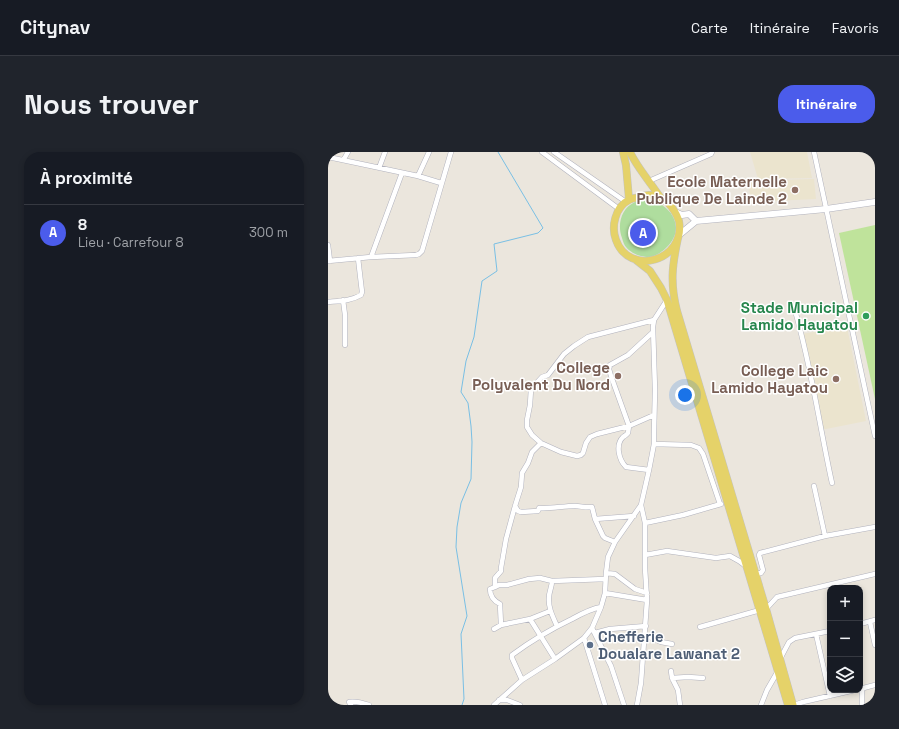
<!DOCTYPE html>
<html lang="fr">
<meta charset="utf-8">
<style>
:root{--surface:#171b24;--page:#20242c;--text:#f1f3f6;--muted:#9ea1a6;--line:#363941;--accent:#4b5ceb}
body{margin:0;font-family:"Space Grotesk",sans-serif;background:var(--page);color:var(--text)}
.controls{position:absolute;right:12px;bottom:12px;display:grid;overflow:hidden;border-radius:8px;box-shadow:0 2px 6px #0003}
.controls button{width:36px;height:36px;display:grid;place-items:center;padding:0;border:0;border-bottom:1px solid var(--line);background:var(--surface);color:var(--text);font:20px sans-serif}
.you{position:absolute;left:357px;top:243px;width:14px;height:14px;margin:-10px;border:3px solid #fff;border-radius:50%;background:#1a73e8;box-shadow:0 0 0 6px #1a73e833}
.badge{display:grid;place-items:center;width:26px;height:26px;border-radius:50%;background:var(--accent);color:#fff;font-size:13px;font-weight:700}
.pin{position:absolute;translate:-50% -50%;border:2px solid #fff;box-shadow:0 1px 4px #0006}
.list{margin:0;padding:0;list-style:none}
h2{display:flex;justify-content:space-between;align-items:center;height:52px;margin:0;padding:0 16px;font-size:17px}
h2 small{font-size:13px;font-weight:400;color:var(--muted)}
.list li{display:grid;grid-template-columns:26px 1fr auto;gap:12px;align-items:center;box-sizing:border-box;height:56px;padding:0 16px;border-top:1px solid var(--line)}
.list b{display:block;font-size:15px;white-space:nowrap}
.list p{margin:0;font-size:13px;white-space:nowrap;color:var(--muted)}
.list em{font-size:13px;font-style:normal;color:var(--muted)}
.icon{flex:none;width:22px;height:22px;fill:none;stroke:currentColor;stroke-width:2;stroke-linecap:round;stroke-linejoin:round}
.map{position:relative;flex:none;width:547px;height:553px;overflow:hidden;border-radius:16px}
header{display:flex;align-items:center;gap:24px;box-sizing:border-box;height:56px;padding:0 20px;background:var(--surface);border-bottom:1px solid var(--line)}
header strong{font-size:19px}
nav{display:flex;gap:22px;margin-inline-start:auto;font-size:14px}
.intro{display:flex;align-items:center;justify-content:space-between;box-sizing:border-box;height:96px;padding:0 24px}
h1{margin:0;font-size:28px}
.button{padding:10px 18px;border-radius:16px;background:var(--accent);color:#fff;font-size:14px;font-weight:700}
main{display:flex;gap:24px;padding:0 24px}
aside{flex:1;background:var(--surface);border-radius:16px;box-shadow:0 2px 6px #0003}
.map>svg:first-child{display:block}
.education{fill:#ebe4ce}
.green{fill:#afdd9e}
.pitch{fill:#bfe39b}
.lines{fill:none;stroke-linecap:round;stroke-linejoin:round}
.stream{stroke:#79bfe4;stroke-width:1}
.street-casing{stroke:#b1b2bd;stroke-width:5.5}
.secondary-casing{stroke:#b1b2bd;stroke-width:7}
.primary-casing{stroke:#c3c3c3;stroke-width:8}
.street{stroke:#fff;stroke-width:4.5}
.secondary{stroke:#fff;stroke-width:6}
.primary{stroke:#e5d269;stroke-width:7}
.education-dot{fill:#8d6e63;stroke:#fff;stroke-width:1.5}
.leisure-dot{fill:#2e9e5b;stroke:#fff;stroke-width:1.5}
.service-dot{fill:#5c6f8a;stroke:#fff;stroke-width:1.5}
.labels{text-anchor:middle;dominant-baseline:central;stroke-width:3;stroke-linejoin:round;paint-order:stroke}
.education-label{font-size:15px;font-weight:bold;fill:#785e54;stroke:#fff;text-anchor:end}
.leisure-label{font-size:15px;font-weight:bold;fill:#27864d;stroke:#fff;text-anchor:end}
.service-label{font-size:15px;font-weight:bold;fill:#4e5e75;stroke:#fff;text-anchor:start}
</style>
<header>
<strong>Citynav</strong>
<nav><a>Carte</a><a>Itinéraire</a><a>Favoris</a></nav>
</header>
<div class="intro"><h1>Nous trouver</h1><a class="button">Itinéraire</a></div>
<main>
<aside>
<h2>À proximité<small></small></h2>
<ul class="list">
<li><span class="badge">A</span><div><b>8</b><p>Lieu · Carrefour 8</p></div><em>300 m</em></li>
</ul>
</aside>
<div class="map">
<svg width="547" height="553" viewBox="0 0 547 553">
<rect width="100%" height="100%" fill="#ebe6dd"/>
<!-- education -->
<path class="education" d="M 422,0 L 479,0 L 484,26 L 430,27 Z
M 486,27 L 488,47 L 423,50 L 420,29 Z
M 519,175 L 538,269 L 493,278 L 473,182 Z"/>
<!-- green -->
<path class="green" d="M 322,48 C 335,51 347,61 348,75 C 349,88 334,103 322,105 C 320,106 316,104 313,104 C 308,103 301,99 298,95 C 296,93 295,89 294,86 C 289,73 293,56 307,50 C 311,48 318,49 322,48 Z"/>
<!-- pitch -->
<path class="pitch" d="M 547,73 L 547,247 L 511,81 Z"/>
<g class="lines">
<!-- stream -->
<path class="stream" d="M 134,553 L 136,547 L 133,482 L 139,464 L 128,395 L 129,375 L 133,351 L 143,327 L 144,290 L 143,274 L 140,251 L 133,240 L 138,209 L 146,185 L 154,129 L 169,119 L 166,92 L 210,81 L 215,76 L 170,0"/>
<defs>
<path id="street" d="M 214,0 L 291,57
M 226,0 L 298,50
M 486,0 L 547,284
M 0,5 L 90,24 L 101,0
M 16,7 L 20,0
M 51,16 L 57,0
M 90,24 L 113,31
M 321,29 L 383,2 L 384,0
M 0,93 L 2,109
M 43,105 L 74,21
M 0,109 L 43,105 L 88,103 L 91,102 L 94,99 L 123,0
M 15,148 L 17,163 L 17,193
M 0,150 C 11,149 23,149 33,143 L 34,140 L 30,106
M 466,155 C 483,212 491,272 504,331
M 326,168 L 260,185 L 246,194 L 236,202 L 220,223 L 214,225 L 203,237 L 202,253 L 199,268 L 199,275 L 204,283 L 213,291 L 233,300 L 249,304 L 253,303 L 255,301 L 258,291 L 262,285 L 269,282 L 301,274 L 326,263
M 326,292 L 363,293 L 371,296 L 375,302 L 392,352
M 321,318 L 298,315 C 291,308 287,293 295,285 C 295,285 300,282 300,281 L 301,274 L 283,224 L 281,217 L 282,213 L 300,203 L 324,181
M 486,334 L 497,384
M 187,354 L 190,359 L 193,360 L 210,359 L 211,356 C 223,357 235,354 247,354 C 253,354 258,356 264,355 L 267,367 L 275,384 L 277,386 L 287,390
M 267,367 L 306,364
M 317,371 L 355,363 L 393,352
M 317,403 L 339,399 L 388,406 L 402,404 L 411,409 L 419,415
M 278,421 L 287,422 L 307,437 L 319,441
M 427,422 L 433,421 L 435,418 L 431,403 L 432,401 L 497,384 L 547,375
M 224,429 C 224,435 221,440 221,445 C 220,456 225,465 229,474
M 167,435 L 171,433 L 179,433 L 201,427 L 212,426 L 224,429 L 277,427
M 277,441 L 319,448
M 438,457 L 449,445 L 547,422
M 202,467 L 227,507
M 542,470 L 547,493
M 532,472 L 547,468
M 173,473 L 172,452 C 166,449 162,445 162,437 L 167,435 L 167,426 L 173,419 L 173,416 L 178,387 L 187,354 L 193,335 L 194,321 L 200,311 L 204,300 L 213,291
M 372,475 L 432,458
M 264,476 L 283,514 L 296,553
M 166,477 L 173,473 L 202,467 L 222,459
M 267,481 L 282,477 L 318,474
M 488,482 L 502,544
M 317,483 L 333,490 L 344,492
M 256,486 L 277,553
M 452,507 L 461,490 L 467,486 L 502,479
M 343,519 L 344,526 L 350,538 L 352,553
M 344,526 L 360,525 L 375,526
M 194,528 L 184,506 L 184,503 C 203,489 223,477 244,467 C 253,462 262,457 273,455
M 532,537 L 547,533
M 171,548 L 179,548 L 192,553
M 23,553 L 21,550 C 28,549 35,551 41,553
M 166,553 L 194,528 L 227,507 L 256,486 L 264,476 L 273,455 L 277,441 L 278,421 L 280,405 L 287,390 L 313,353
M 309,553 L 313,531 L 319,448 L 317,416 L 317,371 L 313,353 L 321,318 L 326,292 L 326,281 L 327,238 L 325,175 L 326,168 L 339,148
M 433,553 L 439,538 L 450,519
M 466,553 L 475,550 L 527,538
M 534,553 L 534,536"/>
<path id="secondary" d="M 347,60 L 354,63 L 361,62 L 368,69
M 351,83 L 368,69 L 498,57 L 547,50"/>
<path id="primary" d="M 295,0 L 298,13 L 301,47
M 302,0 C 307,11 315,21 322,31 C 326,36 329,41 333,46 C 335,48 338,49 340,51 C 345,56 349,63 351,69 C 358,109 301,125 288,88 C 283,75 287,55 301,48 C 304,46 309,46 313,45 C 315,44 319,43 321,43 C 325,43 330,45 333,46
M 350,86 C 344,114 342,131 349,159 L 438,457 L 465,553
M 308,108 L 322,119 L 333,136 L 339,148 L 460,553"/>
</defs>
<!-- street casing -->
<use href="#street" class="street-casing"/>
<!-- secondary casing -->
<use href="#secondary" class="secondary-casing"/>
<!-- primary casing -->
<use href="#primary" class="primary-casing"/>
<!-- street -->
<use href="#street" class="street"/>
<!-- secondary -->
<use href="#secondary" class="secondary"/>
<!-- primary -->
<use href="#primary" class="primary"/>
</g>
<!-- markers -->
<g class="education-dot">
<circle cx="467" cy="38" r="4"/>
<circle cx="290" cy="224" r="4"/>
<circle cx="508" cy="227" r="4"/>
</g>
<circle class="leisure-dot" cx="538" cy="164" r="4"/>
<circle class="service-dot" cx="262" cy="493" r="4"/>
<g class="labels">
<!-- education labels -->
<g class="education-label">
<text x="459" y="29">Ecole Maternelle<tspan x="459" dy="17">Publique De Lainde 2</tspan></text>
<text x="282" y="215">College<tspan x="282" dy="17">Polyvalent Du Nord</tspan></text>
<text x="500" y="218">College Laic<tspan x="500" dy="17">Lamido Hayatou</tspan></text>
</g>
<!-- leisure labels -->
<g class="leisure-label">
<text x="530" y="155">Stade Municipal<tspan x="530" dy="17">Lamido Hayatou</tspan></text>
</g>
<!-- service labels -->
<g class="service-label">
<text x="270" y="484">Chefferie<tspan x="270" dy="17">Doualare Lawanat 2</tspan></text>
</g>
</g>
</svg>
<div class="controls">
<button>+</button>
<button>−</button>
<button><svg class="icon" aria-label="layers" viewBox="0 0 24 24"><path d="M12 4l9 5-9 5-9-5zM3 14l9 5 9-5"/></svg></button>
</div>
<div class="you"></div>
<div class="pin badge" style="left:315px;top:81px">A</div>
</div>
</main>
